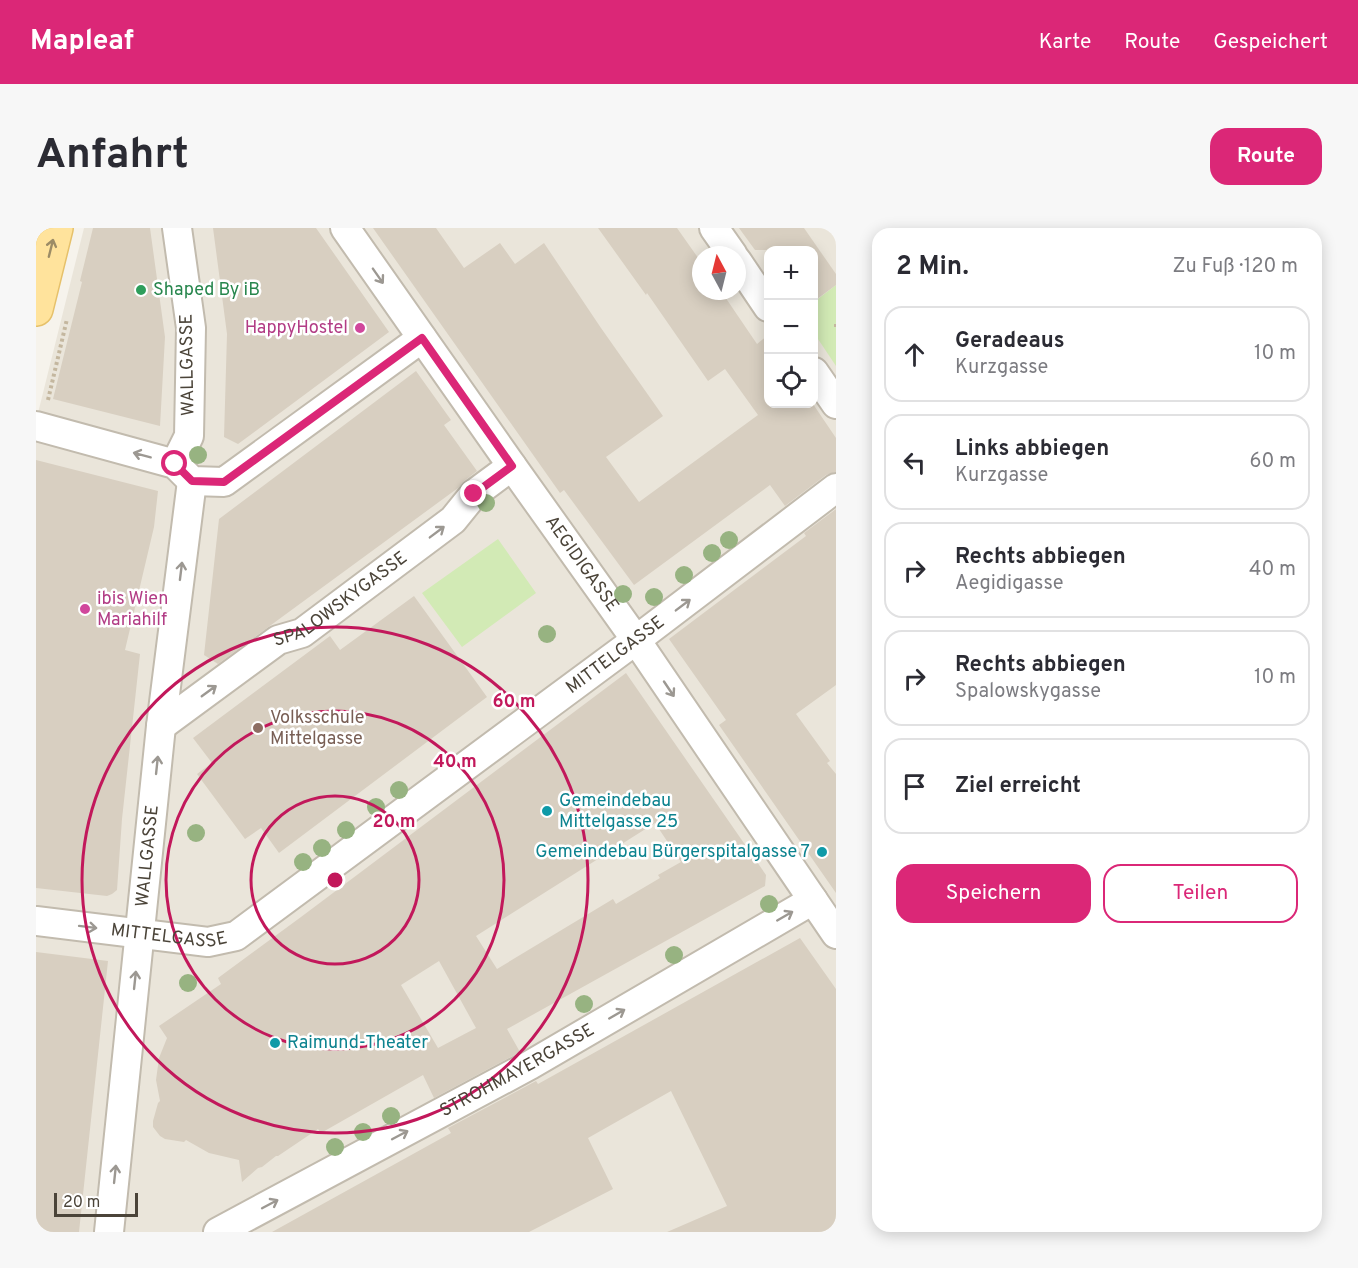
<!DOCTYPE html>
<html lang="de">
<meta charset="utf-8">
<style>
:root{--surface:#fff;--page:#f7f7f7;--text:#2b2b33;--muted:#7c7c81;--line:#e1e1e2;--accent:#db2777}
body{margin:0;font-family:Overpass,sans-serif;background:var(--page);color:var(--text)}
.controls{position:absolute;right:18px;top:18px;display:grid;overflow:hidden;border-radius:12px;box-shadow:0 3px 15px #0003}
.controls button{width:54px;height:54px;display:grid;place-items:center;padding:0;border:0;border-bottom:2px solid var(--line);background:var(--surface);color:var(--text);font:30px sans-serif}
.compass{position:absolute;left:656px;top:18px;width:54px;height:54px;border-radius:50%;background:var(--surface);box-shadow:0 3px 15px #0003;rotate:353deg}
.scale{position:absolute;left:18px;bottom:15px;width:84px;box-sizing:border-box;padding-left:6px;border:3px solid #4b4439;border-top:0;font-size:16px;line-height:21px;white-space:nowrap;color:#4b4439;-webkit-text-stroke:4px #fff;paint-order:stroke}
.stop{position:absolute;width:18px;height:18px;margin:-14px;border:4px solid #db2777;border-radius:50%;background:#fff}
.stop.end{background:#db2777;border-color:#fff;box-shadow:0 2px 6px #0008}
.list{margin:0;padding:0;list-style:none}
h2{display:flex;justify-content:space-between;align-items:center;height:78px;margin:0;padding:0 24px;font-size:26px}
h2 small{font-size:20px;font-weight:400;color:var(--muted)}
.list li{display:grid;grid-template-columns:39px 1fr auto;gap:18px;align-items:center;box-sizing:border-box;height:96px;margin:0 12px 12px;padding:0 12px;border:2px solid var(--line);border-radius:18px}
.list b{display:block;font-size:22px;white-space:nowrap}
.list p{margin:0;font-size:20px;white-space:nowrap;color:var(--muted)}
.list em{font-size:20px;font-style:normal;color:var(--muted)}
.actions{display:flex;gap:12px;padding:18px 24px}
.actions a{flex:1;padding:14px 0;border:2px solid var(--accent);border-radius:18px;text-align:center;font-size:21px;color:var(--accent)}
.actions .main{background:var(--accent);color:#fff}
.icon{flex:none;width:33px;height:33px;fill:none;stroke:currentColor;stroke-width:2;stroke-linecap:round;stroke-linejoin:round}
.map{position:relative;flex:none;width:800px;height:1004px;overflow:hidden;border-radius:18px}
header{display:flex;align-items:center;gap:36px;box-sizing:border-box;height:84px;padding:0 30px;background:var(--accent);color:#fff}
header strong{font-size:28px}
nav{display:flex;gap:33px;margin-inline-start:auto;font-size:21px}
.intro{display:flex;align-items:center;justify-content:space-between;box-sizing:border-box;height:144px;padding:0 36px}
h1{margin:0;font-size:42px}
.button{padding:15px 27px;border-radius:18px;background:var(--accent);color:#fff;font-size:21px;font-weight:700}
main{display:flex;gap:36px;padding:0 36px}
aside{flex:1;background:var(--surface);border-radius:18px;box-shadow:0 3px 15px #0003}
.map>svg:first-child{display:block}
.residential{fill:#eae5da;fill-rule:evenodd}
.green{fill:#d2eab5}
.building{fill:#d8cfc1;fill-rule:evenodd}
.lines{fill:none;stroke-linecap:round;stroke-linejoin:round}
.minor-casing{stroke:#c2bbae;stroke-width:32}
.major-casing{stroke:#e6c16a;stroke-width:36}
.path{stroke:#c4b79f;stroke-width:4;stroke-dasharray:3 3;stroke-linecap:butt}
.minor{stroke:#fff;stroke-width:28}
.major{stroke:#ffe39c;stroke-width:33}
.tree{fill:#97b381}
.oneway{stroke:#9c8c66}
.oneway2{stroke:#9c9892}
.route{stroke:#db2777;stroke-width:8}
.ring{fill:none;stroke:#c2185b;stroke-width:3}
.leisure-dot{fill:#2e9e5b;stroke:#fff;stroke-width:2}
.hotel-dot{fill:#d1479c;stroke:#fff;stroke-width:2}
.education-dot{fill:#8d6e63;stroke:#fff;stroke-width:2}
.culture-dot{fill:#0f9aa8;stroke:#fff;stroke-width:2}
.labels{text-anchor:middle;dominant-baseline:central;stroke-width:5;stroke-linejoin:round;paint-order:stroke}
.leisure-label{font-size:18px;fill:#27864d;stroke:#fff;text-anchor:start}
.hotel-label{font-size:18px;fill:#b23c85;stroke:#fff;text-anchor:end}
.street-label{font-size:18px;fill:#4b4439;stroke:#fff}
.education-label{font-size:18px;fill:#785e54;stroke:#fff;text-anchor:start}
.culture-label{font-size:18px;fill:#0d838f;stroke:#fff;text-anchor:start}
.centre{fill:#c2185b;stroke:#fff;stroke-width:3}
.ring-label{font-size:18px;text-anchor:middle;font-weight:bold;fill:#c2185b;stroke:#fff;stroke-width:5;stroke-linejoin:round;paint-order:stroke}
</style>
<header>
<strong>Mapleaf</strong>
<nav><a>Karte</a><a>Route</a><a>Gespeichert</a></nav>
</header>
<div class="intro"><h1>Anfahrt</h1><a class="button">Route</a></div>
<main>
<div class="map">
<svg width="800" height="1004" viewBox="0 0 800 1004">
<rect width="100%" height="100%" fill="#f6f3ec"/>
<!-- residential -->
<path class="residential" d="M 48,0 L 800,0 L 800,1004 L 0,1004 L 0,193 ZM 732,22 L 778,22 L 778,176 L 732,176 ZM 665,27 L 701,27 L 701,63 L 665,63 Z"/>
<!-- green -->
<path class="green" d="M 800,57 L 800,138 L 778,105 L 778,74 Z
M 462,311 L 500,365 L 426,419 L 386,365 Z"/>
<!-- building -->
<path class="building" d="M 57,0 L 114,0 L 129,109 L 124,198 L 17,171 L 46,54 L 44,53 Z
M 177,0 L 280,0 L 353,104 L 202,216 L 188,209 L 191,106 Z
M 337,0 L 400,0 L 428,40 L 464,15 L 479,36 L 508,15 L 565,100 L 627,188 L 570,229 L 603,274 L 722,187 L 689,141 L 672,153 L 611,65 L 610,67 L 562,0 L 641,0 L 665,34 L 665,63 L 685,63 L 721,116 L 732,107 L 732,176 L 777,176 L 800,210 L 800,244 L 790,247 L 749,278 L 734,257 L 598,357 L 528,262 L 524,265 Z
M 703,0 L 768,0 L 800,46 L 800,57 L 777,74 L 777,22 L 719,22 Z
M 380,143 L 415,192 L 408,197 L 441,243 L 428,253 L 422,260 L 182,436 L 168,427 L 183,291 Z
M 0,232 L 122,263 L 118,299 L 89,422 L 104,426 L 86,591 L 81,662 L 76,666 L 71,668 L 0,660 Z
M 800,281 L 800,457 L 760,486 L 794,533 L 791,535 L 800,546 L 800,665 L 683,497 L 690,492 L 633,411 L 770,308 L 768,305 Z
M 378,368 L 451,469 L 243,625 L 225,600 L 209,611 L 161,546 L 176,535 L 157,510 L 294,408 L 304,422 Z
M 590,445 L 730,647 L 729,658 L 471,801 L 484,824 L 398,870 L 387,847 L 285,905 L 282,901 L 242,928 L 240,928 L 226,939 L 222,940 L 206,954 L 203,932 L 173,925 L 150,912 L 148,914 L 129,911 L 124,908 L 117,899 L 117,893 L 122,875 L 124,873 L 120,852 L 123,830 L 131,810 L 123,798 L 185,756 L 182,750 L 265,689 ZM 619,595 L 645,634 L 622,647 L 624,650 L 580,676 L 577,671 L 461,741 L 440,708 ZM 403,733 L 440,800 L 402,820 L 365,757 Z
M 764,710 L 800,761 L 800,1004 L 631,1004 L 691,978 L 635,863 L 552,910 L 577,961 L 493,1004 L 236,1004 L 415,905 L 412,900 L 500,853 L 502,856 Z
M 0,724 L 72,733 L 43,1004 L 0,1004 Z"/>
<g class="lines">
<defs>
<g id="minor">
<path id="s1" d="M 309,0 L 476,238 L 600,412 L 800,706"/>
<path d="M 678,0 L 697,27"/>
<path d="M 701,33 L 732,79"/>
<path d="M 778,144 L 800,176"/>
<path d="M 0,198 L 139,236 L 156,253 L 188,254 L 386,110"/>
<path d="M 139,236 L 153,208 L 155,100 L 141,0"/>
<path id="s2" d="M 125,498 L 242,412 L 266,405 L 417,292 L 438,266 L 476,238"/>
<path id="s3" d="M 0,693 L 172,714 L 200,708 L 600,412 L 800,260"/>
<path id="s4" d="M 73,1004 L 125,498 L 156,253"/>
<path id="s5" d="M 182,1004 L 494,837 L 777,672"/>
</g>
<path id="major" d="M 0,81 L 20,0"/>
</defs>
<!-- minor casing -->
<use href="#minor" class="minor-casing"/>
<!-- major casing -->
<use href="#major" class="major-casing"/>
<!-- path -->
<path class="path" d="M 800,96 L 800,101
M 12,172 L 31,91"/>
<!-- minor -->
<use href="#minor" class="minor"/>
<!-- major -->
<use href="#major" class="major"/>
</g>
<!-- trees -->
<g class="tree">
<circle cx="162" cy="227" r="9"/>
<circle cx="450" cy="275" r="9"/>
<circle cx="693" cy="312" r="9"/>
<circle cx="676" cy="325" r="9"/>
<circle cx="648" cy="347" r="9"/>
<circle cx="587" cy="366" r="9"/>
<circle cx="618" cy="369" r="9"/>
<circle cx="511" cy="406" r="9"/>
<circle cx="363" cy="562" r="9"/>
<circle cx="340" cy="579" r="9"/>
<circle cx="310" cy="602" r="9"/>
<circle cx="160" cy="605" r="9"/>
<circle cx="286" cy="620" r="9"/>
<circle cx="267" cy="634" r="9"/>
<circle cx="733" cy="676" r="9"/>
<circle cx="638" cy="727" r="9"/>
<circle cx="152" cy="755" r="9"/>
<circle cx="548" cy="776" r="9"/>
<circle cx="355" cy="888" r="9"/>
<circle cx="327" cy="904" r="9"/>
<circle cx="299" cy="919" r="9"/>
</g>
<!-- one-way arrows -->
<defs><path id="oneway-shaft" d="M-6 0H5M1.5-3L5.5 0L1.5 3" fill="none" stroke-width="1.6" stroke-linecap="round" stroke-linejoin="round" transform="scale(1.5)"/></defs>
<use class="oneway" href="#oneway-shaft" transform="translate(15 20) rotate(-76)"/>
<g class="oneway2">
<use href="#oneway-shaft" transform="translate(342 48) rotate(55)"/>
<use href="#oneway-shaft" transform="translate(106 227) rotate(-165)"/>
<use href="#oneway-shaft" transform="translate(401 304) rotate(-37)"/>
<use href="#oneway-shaft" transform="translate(145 343) rotate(-83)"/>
<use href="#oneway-shaft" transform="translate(647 377) rotate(-37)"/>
<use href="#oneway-shaft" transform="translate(633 461) rotate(56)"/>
<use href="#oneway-shaft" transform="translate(173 463) rotate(-36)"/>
<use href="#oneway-shaft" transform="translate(121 537) rotate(-84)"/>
<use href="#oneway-shaft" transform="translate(749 688) rotate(-30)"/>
<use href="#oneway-shaft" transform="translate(52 699) rotate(7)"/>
<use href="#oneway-shaft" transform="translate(99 752) rotate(-84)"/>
<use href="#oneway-shaft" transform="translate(581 786) rotate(-30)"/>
<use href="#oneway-shaft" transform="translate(364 907) rotate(-28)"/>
<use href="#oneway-shaft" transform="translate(79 946) rotate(-84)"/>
<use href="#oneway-shaft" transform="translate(234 976) rotate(-28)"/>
</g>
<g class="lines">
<!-- route -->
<path class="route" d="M 139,236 L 156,253 L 188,254 L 386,110 L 476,238 L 438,266"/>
</g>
<!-- distance rings -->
<g class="ring">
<circle cx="299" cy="652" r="84"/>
<circle cx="299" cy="652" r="169"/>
<circle cx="299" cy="652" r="253"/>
</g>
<!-- markers -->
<circle class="leisure-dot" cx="105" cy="62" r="6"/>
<g class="hotel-dot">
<circle cx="324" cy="100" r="6"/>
<circle cx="49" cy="381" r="6"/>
</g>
<circle class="education-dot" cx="222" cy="500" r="6"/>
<g class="culture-dot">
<circle cx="511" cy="583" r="6"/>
<circle cx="786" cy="624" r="6"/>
<circle cx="239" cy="815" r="6"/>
</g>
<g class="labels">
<!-- leisure labels -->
<g class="leisure-label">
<text x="117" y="62">Shaped By iB</text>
</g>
<!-- hotel labels -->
<g class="hotel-label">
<text x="312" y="100">HappyHostel</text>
<text x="61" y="371" text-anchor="start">ibis Wien<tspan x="61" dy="21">Mariahilf</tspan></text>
</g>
<!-- street labels -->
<g class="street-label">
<text transform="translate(152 137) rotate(-91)">WALLGASSE</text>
<text stroke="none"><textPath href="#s1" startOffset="411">AEGIDIGASSE</textPath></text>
<text stroke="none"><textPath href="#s2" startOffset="220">SPALOWSKYGASSE</textPath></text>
<text stroke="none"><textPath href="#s3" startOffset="674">MITTELGASSE</textPath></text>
<text stroke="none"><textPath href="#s4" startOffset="378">WALLGASSE</textPath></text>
<text stroke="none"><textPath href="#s3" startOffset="134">MITTELGASSE</textPath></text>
<text stroke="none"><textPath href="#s5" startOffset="340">STROHMAYERGASSE</textPath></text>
</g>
<!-- education labels -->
<g class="education-label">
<text x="234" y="490">Volksschule<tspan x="234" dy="21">Mittelgasse</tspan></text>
</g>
<!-- culture labels -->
<g class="culture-label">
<text x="523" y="573">Gemeindebau<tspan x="523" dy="21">Mittelgasse 25</tspan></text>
<text x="774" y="624" text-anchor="end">Gemeindebau Bürgerspitalgasse 7</text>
<text x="251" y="815">Raimund-Theater</text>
</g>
</g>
<circle cx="299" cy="652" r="9" class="centre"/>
<g class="ring-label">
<text x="478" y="479">60 m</text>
<text x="419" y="539">40 m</text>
<text x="358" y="599">20 m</text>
</g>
</svg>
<div class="controls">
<button>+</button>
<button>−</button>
<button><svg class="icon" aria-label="locate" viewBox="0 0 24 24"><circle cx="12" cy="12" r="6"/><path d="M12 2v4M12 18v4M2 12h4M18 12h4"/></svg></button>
</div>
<svg class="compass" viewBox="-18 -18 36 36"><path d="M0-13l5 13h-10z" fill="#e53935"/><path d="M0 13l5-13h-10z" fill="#7c7c81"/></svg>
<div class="scale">20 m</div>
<div class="stop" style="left:139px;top:236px"></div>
<div class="stop end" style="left:438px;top:266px"></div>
</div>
<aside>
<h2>2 Min.<small>Zu Fuß · 120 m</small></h2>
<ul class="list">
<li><svg class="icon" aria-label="ahead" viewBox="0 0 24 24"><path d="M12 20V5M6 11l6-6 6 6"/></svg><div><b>Geradeaus</b><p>Kurzgasse</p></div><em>10 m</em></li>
<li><svg class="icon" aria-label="left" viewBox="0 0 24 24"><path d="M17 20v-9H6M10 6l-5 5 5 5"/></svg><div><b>Links abbiegen</b><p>Kurzgasse</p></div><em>60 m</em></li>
<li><svg class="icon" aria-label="right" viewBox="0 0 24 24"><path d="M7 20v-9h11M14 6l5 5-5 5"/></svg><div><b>Rechts abbiegen</b><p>Aegidigasse</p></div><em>40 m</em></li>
<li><svg class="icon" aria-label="right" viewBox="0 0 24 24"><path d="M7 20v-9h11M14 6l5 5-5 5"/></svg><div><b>Rechts abbiegen</b><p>Spalowskygasse</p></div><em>10 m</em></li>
<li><svg class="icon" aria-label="arrive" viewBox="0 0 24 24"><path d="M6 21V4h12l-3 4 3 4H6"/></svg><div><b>Ziel erreicht</b></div></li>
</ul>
<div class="actions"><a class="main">Speichern</a><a>Teilen</a></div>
</aside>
</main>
